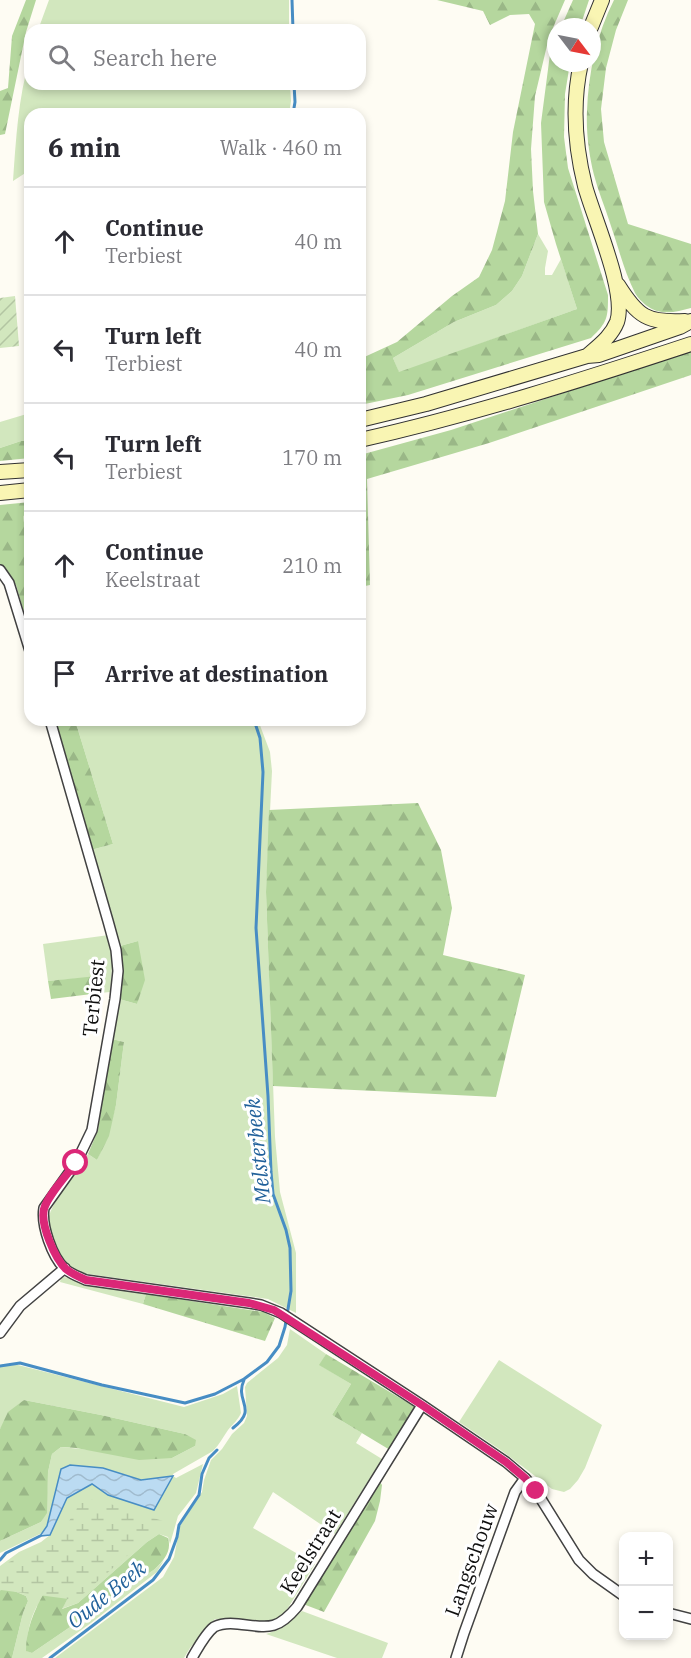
<!DOCTYPE html>
<meta charset="utf-8">
<style>
:root{--surface:#fff;--page:#f7f7f7;--text:#2b2b33;--muted:#7c7c81;--line:#e1e1e2}
body{margin:0;font-family:"IBM Plex Serif",serif;background:var(--page);color:var(--text)}
.controls{position:absolute;right:18px;bottom:18px;display:grid;overflow:hidden;border-radius:12px;box-shadow:0 3px 9px #0003}
.controls button{width:54px;height:54px;display:grid;place-items:center;padding:0;border:0;border-bottom:2px solid var(--line);background:var(--surface);color:var(--text);font:30px sans-serif}
.compass{position:absolute;left:547px;top:18px;width:54px;height:54px;border-radius:50%;background:var(--surface);box-shadow:0 3px 9px #0003;rotate:122deg}
.stop{position:absolute;width:18px;height:18px;margin:-14px;border:4px solid #db2777;border-radius:50%;background:#fff}
.stop.end{background:#db2777;border-color:#fff;box-shadow:0 2px 6px #0008}
.list{margin:0;padding:0;list-style:none}
h2{display:flex;justify-content:space-between;align-items:center;height:78px;margin:0;padding:0 24px;font-size:26px}
h2 small{font-size:20px;font-weight:400;color:var(--muted)}
.list li{display:grid;grid-template-columns:39px 1fr auto;gap:18px;align-items:center;box-sizing:border-box;height:108px;padding:0 24px;border-top:2px solid var(--line)}
.list b{display:block;font-size:22px;white-space:nowrap}
.list p{margin:0;font-size:20px;white-space:nowrap;color:var(--muted)}
.list em{font-size:20px;font-style:normal;color:var(--muted)}
.icon{flex:none;width:33px;height:33px;fill:none;stroke:currentColor;stroke-width:2;stroke-linecap:round;stroke-linejoin:round}
.map{position:relative;flex:none;width:691px;height:1658px;overflow:hidden}
.search{position:absolute;background:var(--surface);box-shadow:0 3px 9px #0003;left:24px;top:24px;width:342px;height:66px;display:flex;align-items:center;gap:15px;box-sizing:border-box;padding:0 21px;border-radius:18px;color:var(--muted);font-size:22px}
.panel{position:absolute;background:var(--surface);box-shadow:0 3px 9px #0003;left:24px;top:108px;width:342px;height:618px;border-radius:18px}
.map>svg:first-child{display:block}
.grass{fill:#d2e7be}
.forest{fill:url(#forest-firs)}
.wetland{fill:url(#wetland-marsh)}
.garden{fill:url(#garden-furrows)}
.water{fill:url(#water-waves);stroke:#478dc4;stroke-width:1.5}
.lines{fill:none;stroke-linecap:round;stroke-linejoin:round}
.stream{stroke:#478dc4;stroke-width:3}
.minor-casing{stroke:#424242;stroke-width:12}
.secondary-casing{stroke:#313131;stroke-width:16}
.minor{stroke:#fff;stroke-width:9}
.secondary{stroke:#f9f5b3;stroke-width:14}
.route{stroke:#db2777;stroke-width:8}
.labels{text-anchor:middle;dominant-baseline:central;stroke-width:6;stroke-linejoin:round;paint-order:stroke}
.street-label{font-size:20px;fill:#0f0f0f;stroke:#fff}
.water-label{font-size:21px;font-style:italic;fill:#20609a;stroke:#fff}
</style>
<div class="map">
<svg width="691" height="1658" viewBox="0 0 691 1658">
<defs>
<pattern id="forest-firs" width="22" height="20" patternUnits="userSpaceOnUse" patternTransform="scale(1.5)"><rect width="22" height="20" fill="#b5d79e"/><path d="M5 1l3.5 6h-7zM16 11l3.5 6h-7z" fill="#9ab787"/></pattern>
<pattern id="wetland-marsh" width="20" height="14" patternUnits="userSpaceOnUse" patternTransform="scale(1.5)"><rect width="20" height="14" fill="#d2e7be"/><path d="M1 5h8M5 5V1M11 12h8M15 12V8" fill="none" stroke="#b3c5a2"/></pattern>
<pattern id="garden-furrows" width="10" height="10" patternUnits="userSpaceOnUse" patternTransform="scale(1.5)"><rect width="10" height="10" fill="#d2e7be"/><path d="M-1 1l2-2M0 10L10 0M9 11l2-2" fill="none" stroke="#b3c5a2"/></pattern>
<pattern id="water-waves" width="16" height="10" patternUnits="userSpaceOnUse" patternTransform="scale(1.5)"><rect width="16" height="10" fill="#bbdbf2"/><path d="M0 5q4-4 8 0t8 0" fill="none" stroke="#a0bbce"/></pattern>
</defs>
<rect width="100%" height="100%" fill="#fefcf3"/>
<!-- grass -->
<path class="grass" d="M 49,0 L 289,0 L 289,30 L 38,30 Z
M 30,58 L 30,84 L 290,84 L 291,101 L 289,114 L 30,114 L 30,170 L 13,181 C 16,140 18,98 30,58 Z
M 538,234 L 548,251 L 545,268 L 545,275 L 552,275 L 561,259 L 577,309 L 399,373 L 393,358 L 454,322 L 496,305 L 512,291 L 522,276 Z
M 30,413 L 30,441 L 21,441 L 0,448 L 0,422 Z
M 30,515 L 30,562 L 23,516 Z
M 75,720 L 258,720 L 270,752 L 272,771 L 266,892 L 275,1137 L 280,1192 L 296,1253 L 296,1313 L 268,1299 L 88,1274 C 65,1267 65,1267 56,1245 C 53,1238 49,1230 48,1223 C 48,1205 77,1170 88,1154 L 97,1160 L 108,1135 L 116,1105 L 124,1042 L 112,1039 L 119,999 L 137,1004 L 138,999 L 138,941 L 120,946 L 91,850 L 113,844 Z
M 109,935 L 113,955 L 110,992 L 100,993 L 97,977 L 48,981 L 43,944 Z
M 64,1277 L 91,1284 L 146,1294 L 143,1304 L 60,1282 L 61,1278 Z
M 290,1329 L 326,1354 L 320,1365 L 351,1384 L 332,1415 L 362,1433 L 356,1443 L 382,1459 L 335,1534 L 273,1492 L 253,1528 L 315,1564 L 288,1608 L 282,1616 L 267,1623 L 215,1619 L 190,1648 L 184,1658 L 55,1658 L 163,1577 L 174,1557 L 180,1526 L 202,1492 L 204,1480 L 211,1460 L 222,1449 L 232,1434 L 244,1423 L 247,1416 L 245,1387 L 247,1383 L 278,1358 L 287,1345 Z
M 499,1360 L 602,1425 L 585,1468 L 578,1480 L 570,1489 L 564,1492 L 552,1489 L 502,1451 L 459,1422 Z
M 14,1364 L 184,1407 L 223,1394 L 237,1386 L 241,1413 C 238,1420 233,1424 228,1430 C 223,1437 219,1445 213,1451 L 173,1474 L 173,1476 L 176,1478 L 203,1464 L 196,1493 L 178,1516 L 170,1544 L 168,1537 L 159,1534 L 147,1542 L 78,1603 L 61,1609 L 67,1600 L 74,1594 L 37,1606 C 30,1619 26,1636 27,1651 L 32,1653 L 155,1569 L 164,1560 L 157,1572 L 91,1623 L 42,1658 L 12,1658 L 23,1613 L 28,1601 L 26,1596 L 0,1585 L 0,1566 L 19,1552 L 41,1542 L 50,1535 L 67,1498 L 92,1484 L 108,1495 L 164,1489 L 172,1477 L 141,1480 L 103,1468 L 61,1470 L 47,1526 L 42,1533 L 0,1553 L 0,1541 L 41,1522 L 46,1513 L 48,1472 L 52,1454 L 61,1447 L 172,1458 L 195,1446 L 185,1434 L 101,1415 L 24,1400 L 0,1429 L 0,1366 Z
M 302,1611 L 388,1643 L 382,1658 L 337,1658 L 266,1634 L 280,1629 Z"/>
<!-- forest -->
<path class="forest" d="M 26,0 L 36,0 L 26,32 L 5,134 L 0,135 L 0,91 L 8,88 L 12,36 Z
M 437,0 L 565,0 L 549,37 L 535,96 L 531,149 L 533,191 L 538,234 L 522,276 L 512,291 L 496,305 L 454,322 L 393,358 L 399,372 L 577,309 L 556,244 L 544,202 L 541,123 L 550,54 L 556,39 L 556,63 L 570,63 L 565,94 L 564,137 L 568,168 L 608,295 C 608,317 608,322 591,338 L 408,395 L 360,405 L 360,359 L 397,342 L 452,296 L 479,277 L 492,250 L 505,201 L 513,132 L 535,24 L 529,14 L 510,15 L 490,25 L 483,11 Z
M 573,0 L 589,0 L 580,27 L 561,27 Z
M 614,0 L 628,0 L 616,30 L 606,68 L 601,109 L 604,142 L 628,224 L 691,244 L 691,308 C 676,312 661,316 647,306 C 643,303 637,297 635,293 C 624,271 618,246 610,223 C 605,207 598,191 594,175 C 589,155 586,132 587,111 C 588,74 597,33 614,0 Z
M 691,351 L 691,375 L 489,443 L 367,479 L 370,585 L 360,587 L 360,455 L 451,430 Z
M 21,441 L 30,441 L 30,458 L 0,461 L 0,448 Z
M 30,502 L 30,515 L 23,516 L 30,562 L 30,632 L 16,585 L 0,564 L 0,505 Z
M 55,720 L 75,720 L 113,844 L 91,850 Z
M 418,803 L 441,850 L 452,908 L 443,955 L 525,975 L 496,1097 L 273,1086 L 266,892 L 269,810 Z
M 138,941 L 145,980 L 137,1004 L 119,999 L 122,964 L 120,946 Z
M 97,976 L 100,993 L 51,999 L 48,981 Z
M 112,1039 L 124,1042 L 116,1105 L 109,1136 L 97,1160 L 88,1154 L 98,1130 Z
M 146,1294 L 263,1312 L 275,1318 L 265,1341 L 143,1304 Z
M 326,1354 L 415,1407 L 390,1450 L 332,1415 L 351,1384 L 319,1365 Z
M 24,1400 L 101,1415 L 185,1434 L 196,1440 L 195,1446 L 172,1458 L 139,1460 L 76,1448 L 61,1447 L 52,1454 L 48,1472 L 47,1513 L 41,1522 L 0,1541 L 0,1429 L 8,1412 Z
M 380,1482 L 382,1485 L 380,1501 L 375,1521 L 324,1612 L 303,1604 Z
M 159,1534 L 168,1538 C 172,1551 164,1560 155,1569 L 32,1653 L 26,1651 C 26,1609 58,1573 80,1540 L 74,1594 L 67,1600 L 62,1609 L 78,1603 L 147,1542 Z
M 0,1585 L 26,1596 L 28,1601 L 23,1613 L 12,1658 L 0,1658 Z"/>
<!-- wetland -->
<path class="wetland" d="M 83,1498 L 104,1502 L 166,1522 L 76,1600 L 1,1590 L 0,1591 L 0,1573 L 9,1562 L 57,1541 Z"/>
<!-- garden -->
<path class="garden" d="M 15,296 L 19,346 L 0,348 L 0,298 Z"/>
<!-- water -->
<path class="water" d="M 70,1465 L 103,1468 L 141,1480 L 173,1476 L 154,1510 L 108,1495 L 92,1484 L 67,1498 L 50,1535 L 40,1536 L 47,1526 L 61,1469 Z"/>
<g class="lines">
<!-- stream -->
<path class="stream" d="M 292,0 L 293,30
M 293,114 L 295,102 L 294,84
M 0,1366 L 20,1363 L 102,1385 L 185,1403 L 215,1394 L 244,1379 L 267,1362 L 279,1346 L 285,1327 L 291,1291 L 290,1248 L 286,1230 L 273,1194 L 271,1172 L 268,1096 L 256,928 L 263,772 L 260,738 L 254,720
M 233,1428 C 259,1408 234,1402 244,1380
M 0,1560 L 6,1553 L 40,1536
M 50,1658 L 153,1580 L 169,1559 L 177,1537 L 179,1525 L 199,1495 L 202,1474 L 209,1458 L 217,1450"/>
<defs>
<path id="minor" d="M 0,570 L 9,583 L 30,651
M 50,720 L 108,921 L 116,950 L 118,971 L 115,999 L 92,1130 L 76,1163 L 44,1208 C 41,1225 52,1257 65,1269 C 71,1274 79,1277 86,1280 L 249,1303 L 261,1305 L 281,1313 L 422,1405 L 506,1462 L 525,1478 L 536,1491 L 579,1560 L 593,1574 L 624,1596
M 0,1333 L 20,1306 L 65,1268
M 668,1613 L 691,1619
M 192,1658 C 198,1648 205,1634 214,1627 C 222,1623 230,1623 238,1624 C 267,1627 276,1632 297,1607 L 422,1405
M 456,1658 L 464,1633 L 515,1492 L 525,1478"/>
<path id="secondary" d="M 591,27 L 602,0
M 581,63 C 572,103 575,146 585,186 C 594,219 627,292 617,322 C 611,337 598,346 587,356
M 618,285 C 638,317 647,323 685,321
M 360,420 L 426,404 L 587,356 L 599,355 L 680,327 L 691,321
M 360,440 C 472,415 582,380 691,344
M 0,472 L 30,470
M 0,493 L 30,490"/>
</defs>
<!-- minor casing -->
<use href="#minor" class="minor-casing"/>
<!-- secondary casing -->
<use href="#secondary" class="secondary-casing"/>
<!-- minor -->
<use href="#minor" class="minor"/>
<!-- secondary -->
<use href="#secondary" class="secondary"/>
</g>
<g class="lines">
<!-- route -->
<path class="route" d="M 76,1163 C 66,1176 48,1195 44,1209 C 40,1224 55,1259 66,1269 C 72,1274 79,1277 86,1280 L 249,1303 L 274,1310 L 422,1405 L 506,1462 L 525,1478 L 536,1491"/>
</g>
<g class="labels">
<!-- street labels -->
<g class="street-label">
<text transform="translate(93 998) rotate(-84)">Terbiest</text>
<text transform="translate(310 1551) rotate(-58)">Keelstraat</text>
<text transform="translate(471 1560) rotate(-70)">Langschouw</text>
</g>
<!-- water labels -->
<g class="water-label">
<text transform="translate(257 1151) rotate(-96)">Melsterbeek</text>
<text transform="translate(106 1594) rotate(-39)">Oude Beek</text>
</g>
</g>
</svg>
<div class="controls">
<button>+</button>
<button>−</button>
</div>
<svg class="compass" viewBox="-18 -18 36 36"><path d="M0-13l5 13h-10z" fill="#e53935"/><path d="M0 13l5-13h-10z" fill="#7c7c81"/></svg>
<div class="stop" style="left:76px;top:1163px"></div>
<div class="stop end" style="left:536px;top:1491px"></div>
<div class="search"><svg class="icon" aria-label="search" viewBox="0 0 24 24"><circle cx="10" cy="10" r="6"/><path d="M15 15l6 6"/></svg>Search here</div>
<section class="panel">
<h2>6 min<small>Walk · 460 m</small></h2>
<ul class="list">
<li><svg class="icon" aria-label="ahead" viewBox="0 0 24 24"><path d="M12 20V5M6 11l6-6 6 6"/></svg><div><b>Continue</b><p>Terbiest</p></div><em>40 m</em></li>
<li><svg class="icon" aria-label="left" viewBox="0 0 24 24"><path d="M17 20v-9H6M10 6l-5 5 5 5"/></svg><div><b>Turn left</b><p>Terbiest</p></div><em>40 m</em></li>
<li><svg class="icon" aria-label="left" viewBox="0 0 24 24"><path d="M17 20v-9H6M10 6l-5 5 5 5"/></svg><div><b>Turn left</b><p>Terbiest</p></div><em>170 m</em></li>
<li><svg class="icon" aria-label="ahead" viewBox="0 0 24 24"><path d="M12 20V5M6 11l6-6 6 6"/></svg><div><b>Continue</b><p>Keelstraat</p></div><em>210 m</em></li>
<li><svg class="icon" aria-label="arrive" viewBox="0 0 24 24"><path d="M6 21V4h12l-3 4 3 4H6"/></svg><div><b>Arrive at destination</b></div></li>
</ul>
</section>
</div>
